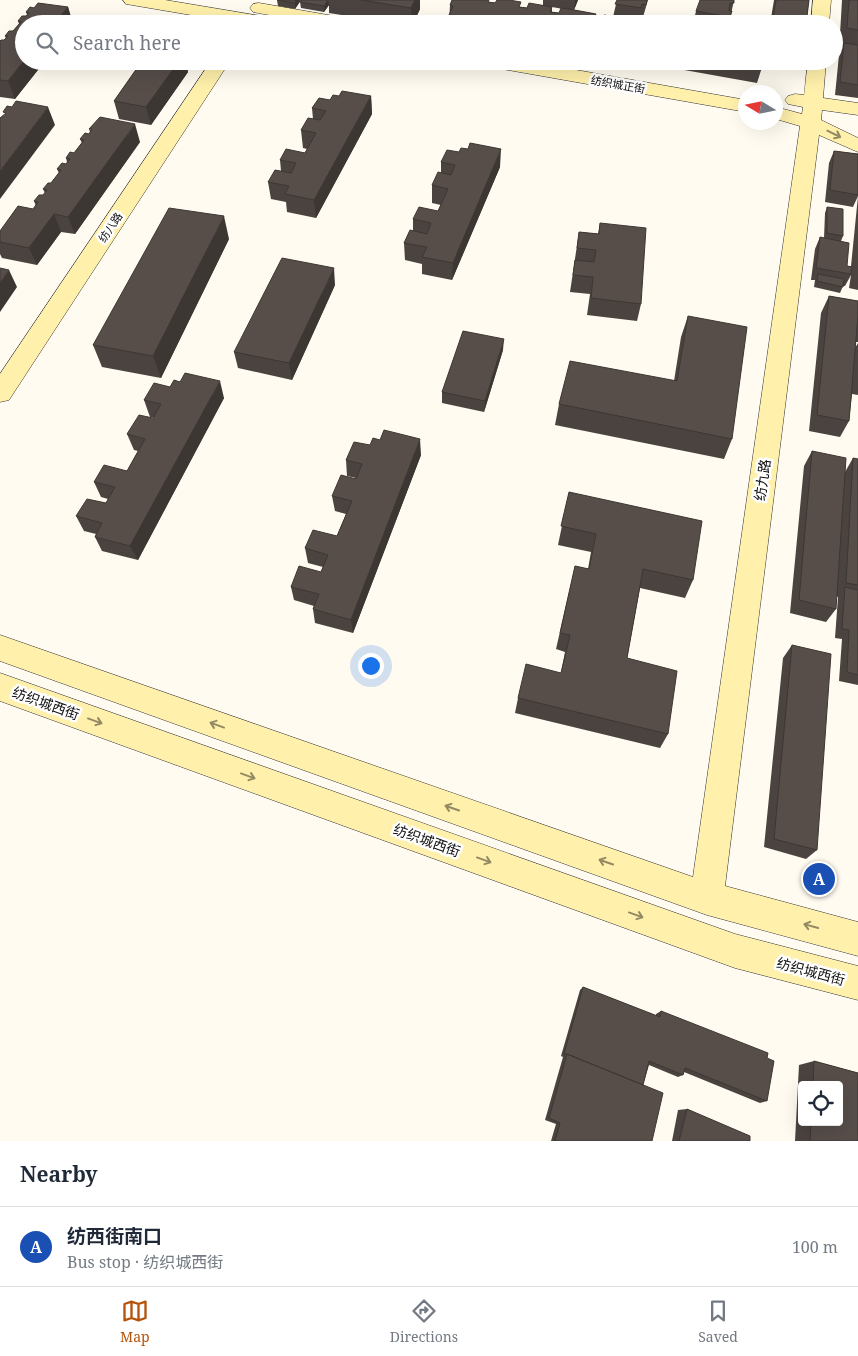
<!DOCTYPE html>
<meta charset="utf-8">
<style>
:root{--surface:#fff;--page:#f2f2f3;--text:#1f2937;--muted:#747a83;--line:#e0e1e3;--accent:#b45309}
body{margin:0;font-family:"Noto Serif","Noto Sans SC",serif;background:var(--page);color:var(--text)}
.controls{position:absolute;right:15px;bottom:15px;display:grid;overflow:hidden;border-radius:5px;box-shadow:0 5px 20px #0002}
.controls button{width:45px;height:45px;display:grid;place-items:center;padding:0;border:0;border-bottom:1px solid var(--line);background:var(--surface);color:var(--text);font:25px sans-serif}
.compass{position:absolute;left:738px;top:85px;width:45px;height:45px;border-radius:50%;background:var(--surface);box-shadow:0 5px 20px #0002;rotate:280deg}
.you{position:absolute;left:370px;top:665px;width:18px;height:18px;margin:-12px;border:4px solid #fff;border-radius:50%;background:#1a73e8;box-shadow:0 0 0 8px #1a73e833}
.badge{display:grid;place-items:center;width:32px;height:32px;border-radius:50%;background:var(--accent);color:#fff;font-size:16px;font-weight:700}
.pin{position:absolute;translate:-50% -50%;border:2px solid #fff;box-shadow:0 1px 5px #0006}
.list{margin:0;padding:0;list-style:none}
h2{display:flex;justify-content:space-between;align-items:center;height:65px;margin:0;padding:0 20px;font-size:21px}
h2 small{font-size:16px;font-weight:400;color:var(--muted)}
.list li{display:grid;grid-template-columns:32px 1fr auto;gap:15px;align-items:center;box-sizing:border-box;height:80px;padding:0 20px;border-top:1px solid var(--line)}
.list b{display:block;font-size:19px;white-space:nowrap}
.list p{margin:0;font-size:16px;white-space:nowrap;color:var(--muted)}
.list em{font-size:16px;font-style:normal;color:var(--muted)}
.icon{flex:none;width:28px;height:28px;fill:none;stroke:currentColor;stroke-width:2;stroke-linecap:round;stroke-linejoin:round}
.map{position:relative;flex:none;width:858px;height:1141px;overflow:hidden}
.search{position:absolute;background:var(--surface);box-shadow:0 5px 20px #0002;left:15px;right:15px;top:15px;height:55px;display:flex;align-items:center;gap:12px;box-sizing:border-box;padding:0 18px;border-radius:28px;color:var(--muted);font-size:19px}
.sheet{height:145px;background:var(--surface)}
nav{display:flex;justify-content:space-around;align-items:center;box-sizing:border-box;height:70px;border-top:1px solid var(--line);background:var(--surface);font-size:14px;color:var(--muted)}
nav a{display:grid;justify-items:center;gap:2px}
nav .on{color:var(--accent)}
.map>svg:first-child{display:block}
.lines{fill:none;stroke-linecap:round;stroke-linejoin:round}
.secondary-casing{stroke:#303030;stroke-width:1}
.secondary{fill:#fff0ab;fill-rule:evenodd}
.wall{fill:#4b4340;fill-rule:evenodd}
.shaded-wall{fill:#3d3734}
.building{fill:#574e4a;stroke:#3d3734}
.oneway{stroke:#938a64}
.labels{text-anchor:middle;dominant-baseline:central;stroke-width:5;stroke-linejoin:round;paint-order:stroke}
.far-street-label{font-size:11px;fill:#0e0e0e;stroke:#fff}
.street-label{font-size:14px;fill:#0e0e0e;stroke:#fff}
</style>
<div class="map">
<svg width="858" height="1141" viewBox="0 0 858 1141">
<rect width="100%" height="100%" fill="#fffbf0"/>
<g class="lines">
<defs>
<path id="secondary" d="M 123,0 L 165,0 L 285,20 L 288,24 L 244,24 L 132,5 L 126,4 Z
M 813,0 L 831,0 L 829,24 L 811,24 Z
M 259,3 L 351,19 L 357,20 L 360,24 L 318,24 L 253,12 L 250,8 L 253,4 Z
M 211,61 L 230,61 L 9,400 L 0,402 L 0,374 Z
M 482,61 L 525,61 L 746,100 L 746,112 L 491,67 L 484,65 Z
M 808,61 L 826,61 L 823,98 L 858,103 L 858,115 L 822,110 L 821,120 L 858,138 L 858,152 L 819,135 L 725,886 L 858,922 L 858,956 L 707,915 L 0,661 L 0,635 L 693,877 L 800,126 L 776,119 L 776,107 L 802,114 L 803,107 L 788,104 L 785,100 L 788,96 L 795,94 L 804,95 Z
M 0,673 L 735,934 L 858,966 L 858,1000 L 735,968 L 0,701 Z"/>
</defs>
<!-- secondary casing -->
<use href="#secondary" class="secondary-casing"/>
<!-- secondary -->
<use href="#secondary" class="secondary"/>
</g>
<!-- wall -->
<path class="wall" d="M 277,0 L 301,0 L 295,9 L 278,6 Z
M 302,0 L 420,0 L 420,9 L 413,24 L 397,24 L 329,13 L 329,5 L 324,12 L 301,8 L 300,2 Z
M 541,0 L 578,0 L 574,10 L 596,14 L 595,19 L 602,20 L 613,17 L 617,0 L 648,0 L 643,17 L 639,17 L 638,20 L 635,20 L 635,24 L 449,24 L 450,5 L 490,2 L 527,8 L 543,5 L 543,0 ZM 552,7 L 563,9 L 559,13 L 552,12 Z
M 734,0 L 729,24 L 693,24 L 696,11 Z
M 774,0 L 809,0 L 806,24 L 770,24 Z
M 842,0 L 858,0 L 858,98 L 835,95 L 839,55 L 840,52 L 839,51 Z
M 68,7 L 73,24 L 24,24 L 24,61 L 45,61 L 15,99 L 0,97 L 0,41 L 4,40 L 6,39 L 5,36 L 13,31 L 19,24 L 18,21 L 27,15 L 26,12 L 34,8 Z
M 110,61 L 185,61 L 188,72 L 151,125 L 119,119 L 114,101 L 138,67 L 136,67 L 135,63 L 132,62 L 130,66 L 121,64 L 120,62 Z
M 644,61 L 764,61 L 757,83 L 662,66 L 662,65 L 661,67 L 644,64 Z
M 766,61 L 797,61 L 796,65 L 781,63 L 780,65 Z
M 339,96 L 371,96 L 372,114 L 316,218 L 287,212 L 286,202 L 271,199 L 268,182 L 281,171 L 280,160 L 305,153 L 307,149 L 303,148 L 301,130 L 313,119 L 312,108 Z
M 89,129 L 140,142 L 75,234 L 61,232 L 37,265 L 2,258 L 0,254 L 0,231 L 33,209 L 36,206 L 34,201 L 43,195 L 45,193 L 43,189 L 51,183 L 59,173 L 57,169 L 66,164 L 67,162 L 66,158 L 74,153 L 82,143 L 80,139 L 89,134 L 90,132 Z
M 834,151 L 858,154 L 858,196 L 853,207 L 825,202 L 829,163 Z
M 441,162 L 500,167 L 452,280 L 422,274 L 422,264 L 405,260 L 404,243 L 413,231 L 413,219 L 438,211 L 441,205 L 432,203 L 432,185 L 441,173 Z
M 858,196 L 858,290 L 849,288 L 851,275 L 845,286 L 843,286 L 840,293 L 814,287 L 815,280 L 811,280 L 815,249 L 820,237 L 824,238 L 825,213 L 827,207 L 843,236 L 841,241 L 847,266 L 851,266 Z
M 600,223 L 641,304 L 637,321 L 587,315 L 590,294 L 570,292 L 579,232 L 598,234 Z
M 229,239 L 161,378 L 102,367 L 93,345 Z
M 335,285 L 292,380 L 238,368 L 234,352 Z
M 829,296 L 858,301 L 858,342 L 856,342 L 855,348 L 858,343 L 858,395 L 852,394 L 849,421 L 840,437 L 809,431 L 821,313 Z
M 688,316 L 732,439 L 724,459 L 555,425 L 559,404 L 674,381 L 681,337 Z
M 503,350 L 484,412 L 442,403 L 442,392 Z
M 170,387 L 224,398 L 138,560 L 102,551 L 95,537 L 96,534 L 84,531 L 76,516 L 106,503 L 108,499 L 101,497 L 94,482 L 127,471 L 138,451 L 134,450 L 127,434 L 154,417 L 150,417 L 144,400 Z
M 370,445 L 421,455 L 353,633 L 315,623 L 313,609 L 314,606 L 294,600 L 291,587 L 321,572 L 323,567 L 308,563 L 305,548 L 337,536 L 346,514 L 335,511 L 332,496 L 356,478 L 347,476 L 346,460 Z
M 812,451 L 845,472 L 853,458 L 858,459 L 858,685 L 839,681 L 842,639 L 835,638 L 838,597 L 836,596 L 836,609 L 826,622 L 790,613 L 804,466 Z
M 569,492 L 693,580 L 685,598 L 640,588 L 627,658 L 668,734 L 660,748 L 515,713 L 518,698 L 561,673 L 565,652 L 556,649 L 575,566 L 588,569 L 591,552 L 558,545 Z
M 792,645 L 817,850 L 806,859 L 764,847 L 783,658 Z
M 583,987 L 656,1016 L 656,1014 L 661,1011 L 767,1058 L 767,1101 L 760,1103 L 684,1072 L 683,1075 L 678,1077 L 649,1065 L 643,1085 L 652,1141 L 551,1141 L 556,1124 L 545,1120 L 563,1057 L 561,1056 L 580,990 Z
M 814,1061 L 858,1073 L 858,1141 L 795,1141 L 799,1065 ZM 802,1085 L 839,1085 L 839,1122 L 802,1122 Z
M 687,1109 L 750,1141 L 672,1141 L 678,1110 Z"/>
<!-- shaded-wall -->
<path class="shaded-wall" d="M 296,0 L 301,0 L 295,9 L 295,3 Z
M 328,0 L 329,5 L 324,12 L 324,6 Z
M 415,0 L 420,0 L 420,9 L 413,24 L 412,24 L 411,8 Z
M 575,0 L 578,0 L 574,10 Z
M 68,7 L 73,24 L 54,24 Z
M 24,61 L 45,61 L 15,99 L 8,81 Z
M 129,61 L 132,61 L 132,62 L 130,66 Z
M 179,61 L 185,61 L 188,72 L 151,125 L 146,107 Z
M 371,96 L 372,114 L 316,218 L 314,200 Z
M 48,107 L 55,125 L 0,199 L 0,171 Z
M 135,124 L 140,142 L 75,234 L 68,217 Z
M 501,149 L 500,167 L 452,280 L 453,263 Z
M 54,214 L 61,232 L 37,265 L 29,248 Z
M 224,216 L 229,239 L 161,378 L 153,356 Z
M 334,268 L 335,285 L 292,380 L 289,363 Z
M 9,270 L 17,287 L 0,312 L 0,283 Z
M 504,339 L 503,350 L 484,412 L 485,401 Z
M 220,381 L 224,398 L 138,560 L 130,546 Z
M 420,439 L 421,455 L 353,633 L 351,620 Z"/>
<!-- building -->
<path class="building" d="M 277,0 L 296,0 L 295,3 Z
M 302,0 L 328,0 L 324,6 L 300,2 Z
M 361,0 L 415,0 L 411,8 Z
M 452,0 L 489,0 L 488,2 L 495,3 L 497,0 L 509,0 L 521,2 L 519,7 L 527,8 L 529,3 L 552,7 L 550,12 L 559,13 L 561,8 L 569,9 L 596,14 L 594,19 L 602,20 L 604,15 L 635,20 L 634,24 L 507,24 L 449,15 L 453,6 L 450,5 Z
M 617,0 L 647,0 L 646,5 L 642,4 L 641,8 L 615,4 Z
M 700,0 L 734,0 L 734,3 L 730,3 L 729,11 L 732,11 L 730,17 L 696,11 Z
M 776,0 L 809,0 L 806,24 L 772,24 Z
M 849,0 L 858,0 L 858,30 L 847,28 Z
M 38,3 L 68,7 L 54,24 L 24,24 L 24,61 L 8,81 L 0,80 L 0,41 L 1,40 L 4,40 L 8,36 L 5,36 L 9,31 L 13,31 L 21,22 L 18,21 L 22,16 L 26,16 L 29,13 L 26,12 L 30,7 L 34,8 Z
M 99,18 L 116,21 L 113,24 L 115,24 L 83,24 L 87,19 L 97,21 Z
M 844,43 L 858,45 L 858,85 L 840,82 Z
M 142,61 L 179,61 L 146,107 L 114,101 Z
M 744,61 L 764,61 L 763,64 Z
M 342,91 L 371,96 L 314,200 L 285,194 L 289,186 L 268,182 L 275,170 L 291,173 L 296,163 L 280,160 L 286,149 L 305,153 L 316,133 L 301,130 L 308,118 L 320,120 L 326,111 L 312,108 L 319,98 L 330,100 L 333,95 L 339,96 Z
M 16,101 L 48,107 L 0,171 L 0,118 L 6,113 L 3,112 L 7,106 L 12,107 Z
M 100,117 L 135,124 L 68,217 L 54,214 L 29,248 L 0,242 L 0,231 L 18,206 L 33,209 L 38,202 L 34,201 L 39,195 L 43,195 L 47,190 L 43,189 L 48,183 L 51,183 L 61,170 L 57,169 L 62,163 L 66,164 L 70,159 L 66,158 L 70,152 L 74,153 L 84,140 L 80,139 L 85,133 L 89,134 L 92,129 L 89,129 Z
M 470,143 L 501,149 L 453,263 L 422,257 L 427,247 L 404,243 L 410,230 L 427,234 L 431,223 L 413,219 L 419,207 L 438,211 L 448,189 L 432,185 L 438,172 L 451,175 L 455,165 L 441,162 L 447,150 L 459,152 L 461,148 L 468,149 Z
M 834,151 L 858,154 L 858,195 L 830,190 Z
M 827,207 L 843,209 L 843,236 L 827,233 Z
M 169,208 L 224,216 L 153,356 L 93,345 Z
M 600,223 L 646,228 L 641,304 L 591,298 L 593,277 L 573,275 L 575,260 L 594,262 L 596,250 L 577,248 L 579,232 L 599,234 Z
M 820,237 L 849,243 L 847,266 L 852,267 L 851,274 L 816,268 Z
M 282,258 L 334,268 L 289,363 L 234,352 Z
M 0,268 L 9,270 L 0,283 Z
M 818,274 L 844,279 L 843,287 L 817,281 Z
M 829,296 L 858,301 L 858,315 L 849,421 L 817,415 Z
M 688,316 L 747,327 L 732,439 L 559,404 L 570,361 L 677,381 Z
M 463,331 L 504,339 L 485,401 L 442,392 Z
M 185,373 L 220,381 L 130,546 L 95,537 L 102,523 L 76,516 L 87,499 L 106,503 L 115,487 L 94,482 L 104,465 L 127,471 L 145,439 L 127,434 L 139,415 L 153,418 L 161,404 L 144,400 L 154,383 L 170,387 L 174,380 L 180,382 Z
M 384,430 L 420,439 L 351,620 L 313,609 L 319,594 L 291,587 L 299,566 L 321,572 L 328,555 L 305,548 L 313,530 L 337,536 L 352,501 L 332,496 L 341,475 L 356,479 L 362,464 L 346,460 L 354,442 L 370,445 L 373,438 L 380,440 Z
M 812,451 L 846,458 L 836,609 L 799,600 Z
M 853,458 L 858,459 L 858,585 L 846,583 Z
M 569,492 L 702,521 L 693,580 L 643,569 L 627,658 L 677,671 L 668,734 L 518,698 L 526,664 L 561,673 L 570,635 L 560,633 L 575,566 L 589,569 L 596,534 L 561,526 Z
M 845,587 L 858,590 L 858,675 L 847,672 L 849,630 L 842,629 Z
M 792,645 L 831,654 L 817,850 L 774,839 Z
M 583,987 L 660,1017 L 661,1011 L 768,1053 L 767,1058 L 774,1061 L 767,1101 L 685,1068 L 683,1075 L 649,1061 L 643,1085 L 567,1054 L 564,1054 Z
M 567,1054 L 663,1093 L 652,1141 L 555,1141 L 560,1123 L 549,1118 Z
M 814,1061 L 858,1073 L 858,1141 L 810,1141 L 811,1122 L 839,1122 L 839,1085 L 813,1085 Z
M 687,1109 L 750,1136 L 750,1141 L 679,1141 Z"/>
<!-- one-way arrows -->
<defs><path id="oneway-shaft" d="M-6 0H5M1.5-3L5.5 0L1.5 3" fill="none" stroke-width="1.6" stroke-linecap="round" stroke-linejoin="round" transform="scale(1.25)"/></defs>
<g class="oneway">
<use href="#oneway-shaft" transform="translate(834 134) rotate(26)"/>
<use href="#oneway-shaft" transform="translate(95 721) rotate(20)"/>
<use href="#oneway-shaft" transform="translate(217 725) rotate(-160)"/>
<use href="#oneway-shaft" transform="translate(248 776) rotate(20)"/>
<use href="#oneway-shaft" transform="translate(452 808) rotate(-161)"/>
<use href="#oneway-shaft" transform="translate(484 860) rotate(20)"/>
<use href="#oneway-shaft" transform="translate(606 862) rotate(-161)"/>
<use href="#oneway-shaft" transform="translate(636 915) rotate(20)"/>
<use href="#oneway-shaft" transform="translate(811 926) rotate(-165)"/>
</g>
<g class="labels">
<!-- far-street labels -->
<g class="far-street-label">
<text transform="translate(618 84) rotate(10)">纺织城正街</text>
<text transform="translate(110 227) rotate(-56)">纺八路</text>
</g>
<!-- street labels -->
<g class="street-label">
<text transform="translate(762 480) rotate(-82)">纺九路</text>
<text transform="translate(46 703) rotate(20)">纺织城西街</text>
<text transform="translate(427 840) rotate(20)">纺织城西街</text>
<text transform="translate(811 971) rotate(15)">纺织城西街</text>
</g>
</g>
</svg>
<div class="controls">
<button><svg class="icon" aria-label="locate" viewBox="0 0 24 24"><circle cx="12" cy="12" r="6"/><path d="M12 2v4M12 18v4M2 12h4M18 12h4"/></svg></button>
</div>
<svg class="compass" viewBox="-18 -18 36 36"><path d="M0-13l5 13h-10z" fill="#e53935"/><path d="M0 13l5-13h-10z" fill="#747a83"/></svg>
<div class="you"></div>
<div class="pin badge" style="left:819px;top:879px;background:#1a4fb4">A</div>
<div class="search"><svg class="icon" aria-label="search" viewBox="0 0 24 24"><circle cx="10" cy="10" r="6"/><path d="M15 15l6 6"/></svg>Search here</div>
</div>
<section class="sheet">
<h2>Nearby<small></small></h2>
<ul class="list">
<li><span class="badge" style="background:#1a4fb4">A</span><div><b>纺西街南口</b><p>Bus stop · 纺织城西街</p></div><em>100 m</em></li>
</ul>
</section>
<nav>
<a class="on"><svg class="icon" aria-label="map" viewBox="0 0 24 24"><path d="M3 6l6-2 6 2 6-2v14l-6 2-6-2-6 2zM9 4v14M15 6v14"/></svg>Map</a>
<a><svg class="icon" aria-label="directions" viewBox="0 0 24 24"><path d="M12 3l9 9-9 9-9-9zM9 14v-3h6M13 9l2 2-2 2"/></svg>Directions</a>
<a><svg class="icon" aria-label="saved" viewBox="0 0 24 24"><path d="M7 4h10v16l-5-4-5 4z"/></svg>Saved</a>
</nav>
